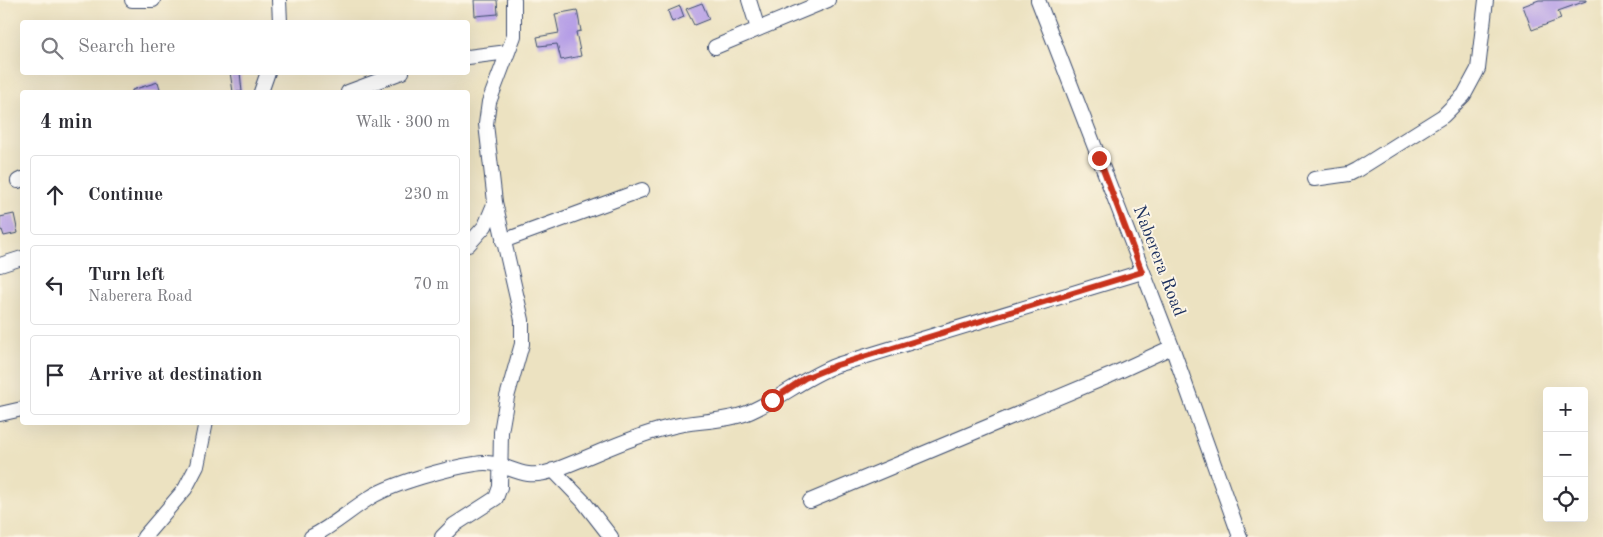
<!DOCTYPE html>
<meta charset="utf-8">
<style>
:root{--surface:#fff;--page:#f7f7f7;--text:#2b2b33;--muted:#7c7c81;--line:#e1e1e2}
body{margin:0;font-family:"Old Standard TT",serif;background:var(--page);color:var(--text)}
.controls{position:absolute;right:15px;bottom:15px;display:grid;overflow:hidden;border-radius:5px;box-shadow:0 5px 20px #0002}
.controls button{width:45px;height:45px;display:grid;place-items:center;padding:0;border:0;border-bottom:1px solid var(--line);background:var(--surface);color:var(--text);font:25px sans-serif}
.stop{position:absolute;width:15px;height:15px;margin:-11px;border:4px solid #c8321e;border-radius:50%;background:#fff}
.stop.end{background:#c8321e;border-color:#fff;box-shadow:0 1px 5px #0008}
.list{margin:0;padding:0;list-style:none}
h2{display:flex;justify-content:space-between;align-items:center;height:65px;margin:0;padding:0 20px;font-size:21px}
h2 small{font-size:16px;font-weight:400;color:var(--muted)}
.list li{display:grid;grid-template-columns:32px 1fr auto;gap:15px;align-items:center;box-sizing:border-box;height:80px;margin:0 10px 10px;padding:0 10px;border:1px solid var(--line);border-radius:5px}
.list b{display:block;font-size:19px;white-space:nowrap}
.list p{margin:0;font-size:16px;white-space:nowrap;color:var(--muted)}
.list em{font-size:16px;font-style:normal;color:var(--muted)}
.icon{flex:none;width:28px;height:28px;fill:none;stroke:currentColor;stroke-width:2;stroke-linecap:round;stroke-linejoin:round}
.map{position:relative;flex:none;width:1603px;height:537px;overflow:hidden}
.search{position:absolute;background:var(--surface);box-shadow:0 5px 20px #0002;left:20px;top:20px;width:450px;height:55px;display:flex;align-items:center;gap:12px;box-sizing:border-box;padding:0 18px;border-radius:5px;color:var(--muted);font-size:19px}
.panel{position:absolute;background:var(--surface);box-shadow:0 5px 20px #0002;left:20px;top:90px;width:450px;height:335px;border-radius:5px}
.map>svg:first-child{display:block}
.building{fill:#b59ee6}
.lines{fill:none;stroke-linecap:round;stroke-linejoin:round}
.minor-casing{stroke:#3a4a6d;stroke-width:16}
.minor{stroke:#fff;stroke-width:14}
.route{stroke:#c8321e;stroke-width:6}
.labels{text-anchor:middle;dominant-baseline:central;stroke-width:4;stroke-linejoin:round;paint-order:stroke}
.street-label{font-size:18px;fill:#1b2f5e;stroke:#fcf5e5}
</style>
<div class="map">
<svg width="1603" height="537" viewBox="0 0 1603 537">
<rect width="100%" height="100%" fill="#fcf5e5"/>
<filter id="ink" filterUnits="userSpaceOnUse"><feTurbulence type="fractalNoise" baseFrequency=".02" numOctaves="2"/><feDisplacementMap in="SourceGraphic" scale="10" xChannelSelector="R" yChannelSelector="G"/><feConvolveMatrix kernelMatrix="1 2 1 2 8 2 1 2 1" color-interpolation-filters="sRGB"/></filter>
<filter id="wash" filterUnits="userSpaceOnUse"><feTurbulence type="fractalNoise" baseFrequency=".0096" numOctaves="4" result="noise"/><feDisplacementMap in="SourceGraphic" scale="20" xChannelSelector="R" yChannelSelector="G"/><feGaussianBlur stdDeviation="1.12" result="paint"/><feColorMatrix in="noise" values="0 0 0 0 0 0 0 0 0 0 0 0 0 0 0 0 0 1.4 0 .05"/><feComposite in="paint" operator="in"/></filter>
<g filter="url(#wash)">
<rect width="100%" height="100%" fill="#ece2c1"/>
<g id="blocks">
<!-- building -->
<path class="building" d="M 474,0 L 497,0 L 498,14 L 475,16 Z
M 1539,0 L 1586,0 L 1586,1 L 1558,11 L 1561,19 L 1532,30 L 1523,6 Z
M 702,3 L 709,19 L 694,25 L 686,9 Z
M 680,6 L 684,17 L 672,22 L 668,11 Z
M 577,10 L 581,31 L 576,32 L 581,56 L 561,60 L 557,44 L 539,46 L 537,37 L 559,33 L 555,14 Z
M 230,72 L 240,72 L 242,92 L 233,92 Z
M 158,82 L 161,92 L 132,92 L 132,90 Z
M 14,214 L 18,233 L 4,236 L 2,230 L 0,231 L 0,217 Z"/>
</g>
</g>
<g filter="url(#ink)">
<use href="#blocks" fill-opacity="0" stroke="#3a4a6d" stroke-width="1"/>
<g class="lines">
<defs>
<path id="minor" d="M 132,0 L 153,0
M 279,0 L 280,22
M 749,0 L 758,29
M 1038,0 L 1172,347 L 1240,537
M 715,47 L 828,0
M 468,57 L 508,52
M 261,92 L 268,72
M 348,92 L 402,72
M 1314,179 L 1349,174 L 1357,170 L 1443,116 L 1464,95 L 1478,69 L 1486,0
M 18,181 L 22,179
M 503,241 L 642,190
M 468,245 L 485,226 L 495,202
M 0,265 L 22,258
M 0,414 L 22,409
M 553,470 L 583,501 L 611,537
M 810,501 L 1109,376 L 1172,347
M 144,537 L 185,489 L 197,466 L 206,422
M 311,537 C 333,526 350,510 371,497 C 394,483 448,468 475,464 C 507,458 517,483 552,471 C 591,457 626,438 666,428 C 693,420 721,423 747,413 C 779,400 804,377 837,365 L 1142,272
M 442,537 L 454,525 L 496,498 L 500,487 L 501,432 L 507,397 L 522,344 L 522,320 L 495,202 L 486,124 L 489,102 L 514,36 L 514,0"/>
</defs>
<!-- minor casing -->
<use href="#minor" class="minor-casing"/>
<!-- minor -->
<use href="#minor" class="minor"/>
</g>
</g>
<g class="lines" filter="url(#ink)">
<!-- route -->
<path class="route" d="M 772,400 L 805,378 L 837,365 L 1142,272 L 1099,158"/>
</g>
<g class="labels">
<!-- street labels -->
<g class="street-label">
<text transform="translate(1159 261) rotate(69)">Naberera Road</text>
</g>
</g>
</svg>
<div class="controls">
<button>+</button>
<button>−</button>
<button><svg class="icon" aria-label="locate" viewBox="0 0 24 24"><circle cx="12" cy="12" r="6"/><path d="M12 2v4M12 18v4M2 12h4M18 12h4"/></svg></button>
</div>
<div class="stop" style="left:772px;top:400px"></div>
<div class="stop end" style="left:1099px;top:158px"></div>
<div class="search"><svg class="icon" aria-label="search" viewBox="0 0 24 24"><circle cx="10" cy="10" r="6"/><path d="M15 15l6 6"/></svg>Search here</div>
<section class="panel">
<h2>4 min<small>Walk · 300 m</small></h2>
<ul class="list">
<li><svg class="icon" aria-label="ahead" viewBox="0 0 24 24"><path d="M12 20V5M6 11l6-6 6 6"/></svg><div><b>Continue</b></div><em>230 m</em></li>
<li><svg class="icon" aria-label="left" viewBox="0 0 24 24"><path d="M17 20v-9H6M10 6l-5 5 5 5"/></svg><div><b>Turn left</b><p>Naberera Road</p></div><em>70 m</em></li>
<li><svg class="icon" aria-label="arrive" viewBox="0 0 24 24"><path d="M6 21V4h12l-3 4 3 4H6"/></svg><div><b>Arrive at destination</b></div></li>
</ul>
</section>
</div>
